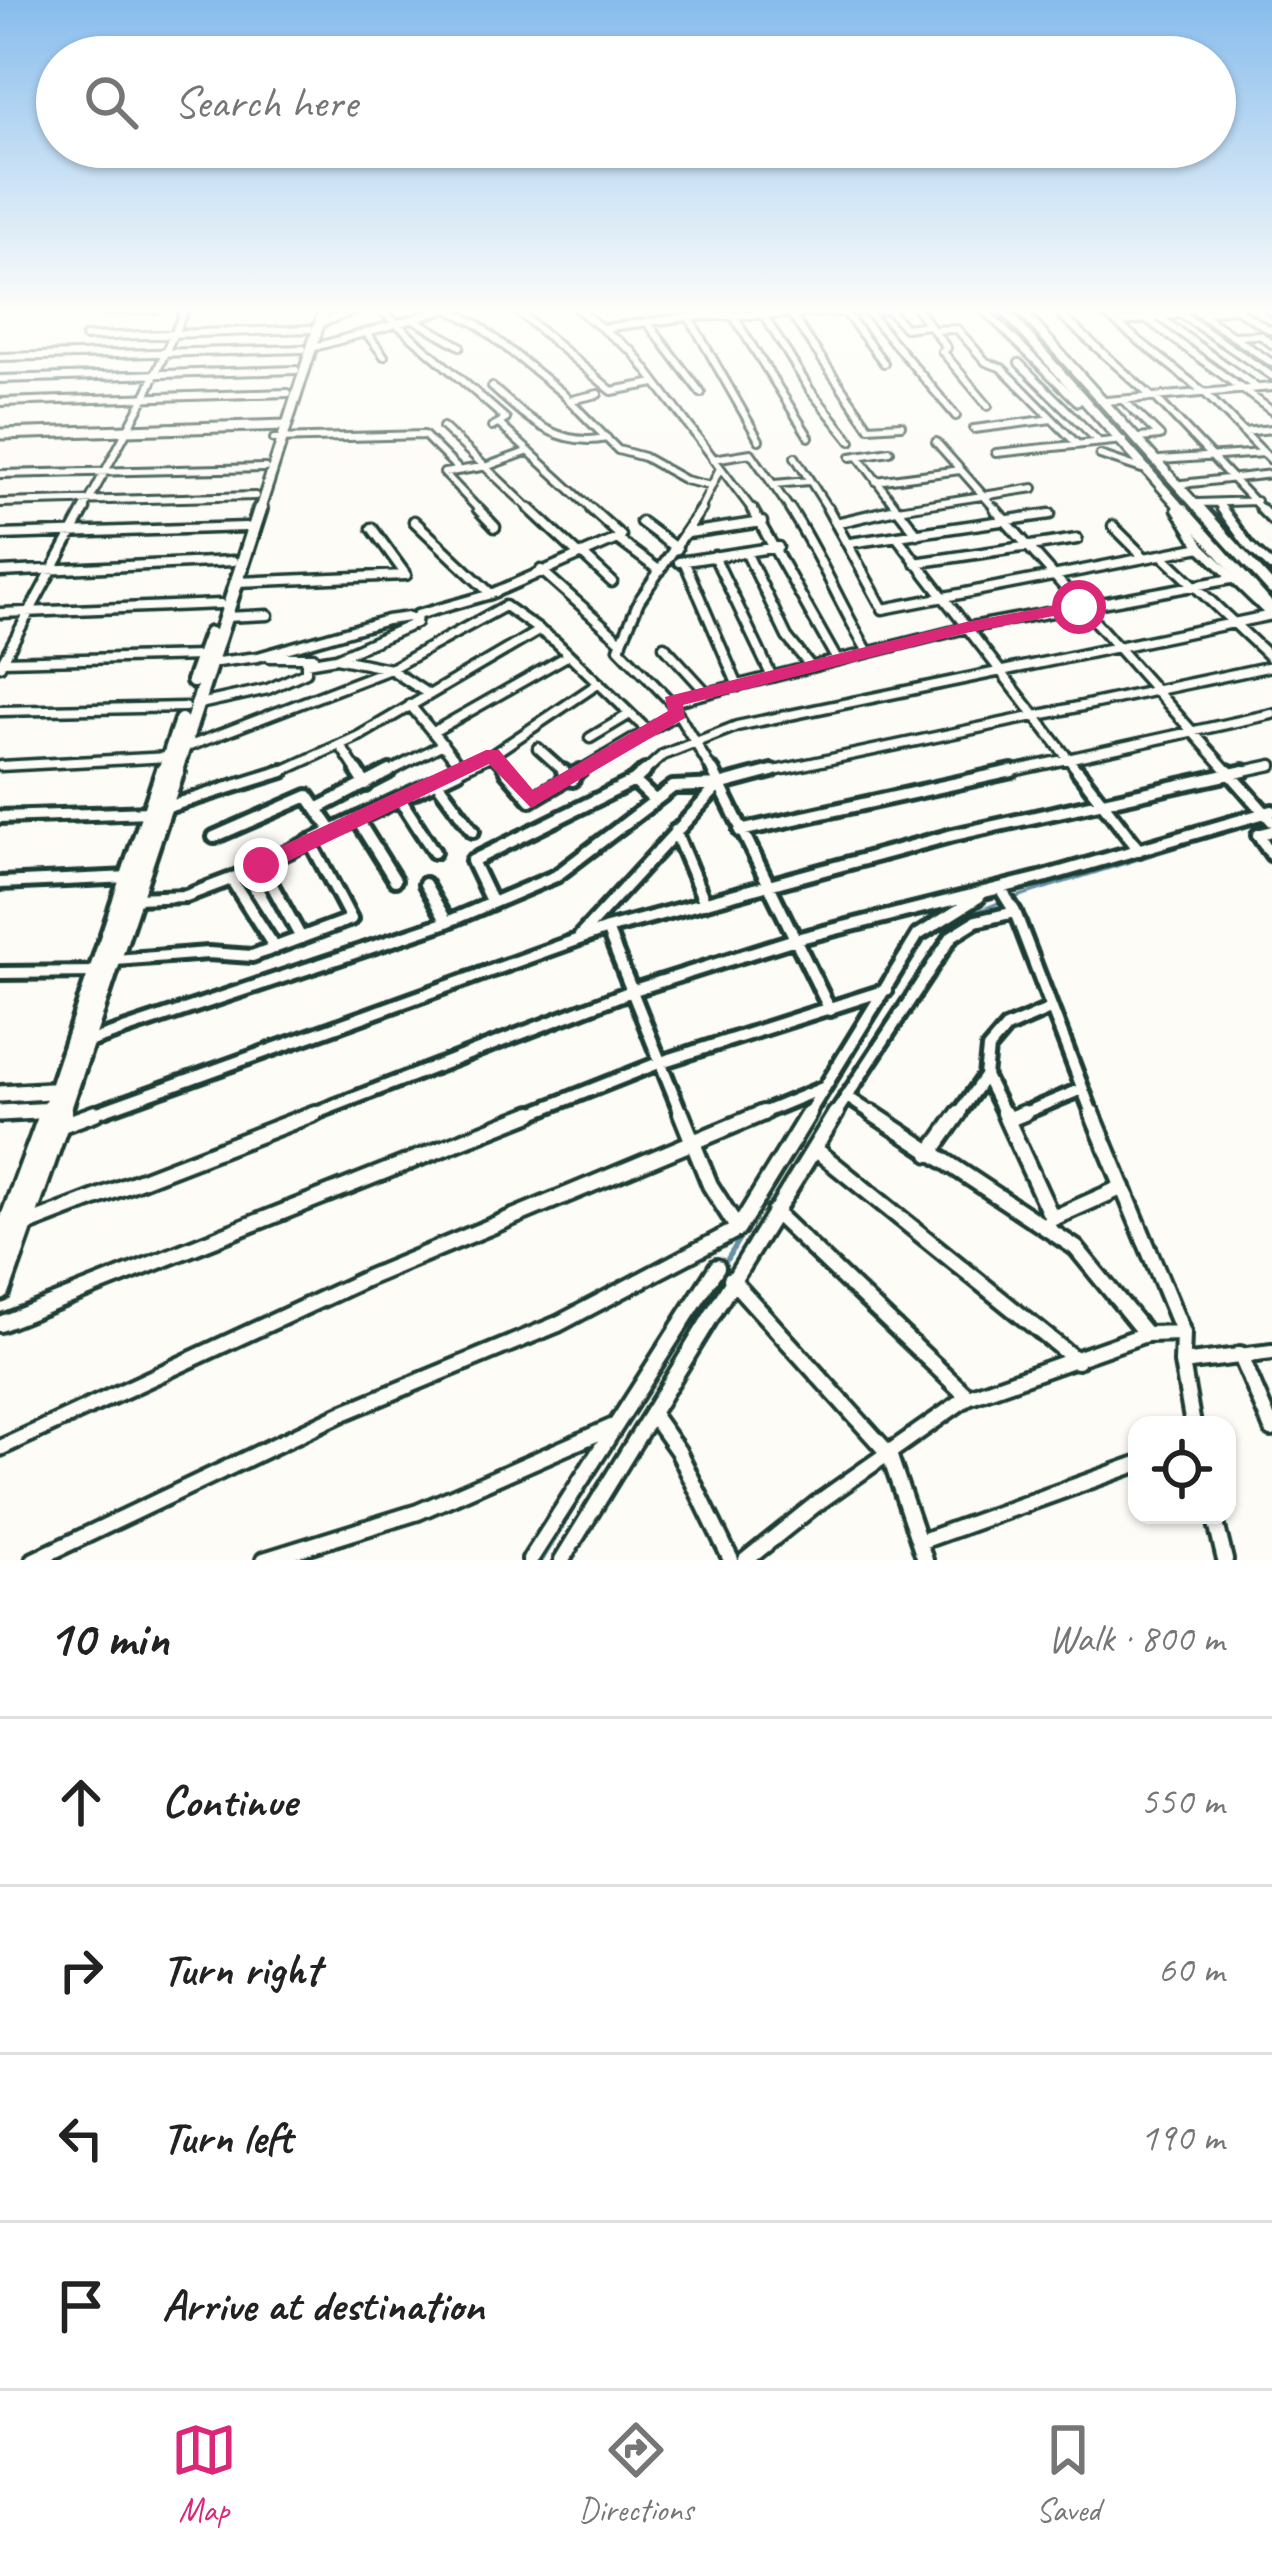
<!DOCTYPE html>
<meta charset="utf-8">
<style>
:root{--surface:#fff;--page:#f2f2f2;--text:#222;--muted:#767676;--line:#e0e0e0;--accent:#db2777}
body{margin:0;font-family:Caveat,sans-serif;background:var(--page);color:var(--text)}
.controls{position:absolute;right:36px;bottom:36px;display:grid;overflow:hidden;border-radius:24px;box-shadow:0 3px 9px #0004}
.controls button{width:108px;height:108px;display:grid;place-items:center;padding:0;border:0;border-bottom:3px solid var(--line);background:var(--surface);color:var(--text);font:60px sans-serif}
.stop{position:absolute;width:36px;height:36px;margin:-27px;border:9px solid #db2777;border-radius:50%;background:#fff}
.stop.end{background:#db2777;border-color:#fff;box-shadow:0 3px 12px #0008}
.list{margin:0;padding:0;list-style:none}
h2{display:flex;justify-content:space-between;align-items:center;height:156px;margin:0;padding:0 48px;font-size:51px}
h2 small{font-size:39px;font-weight:400;color:var(--muted)}
.list li{display:grid;grid-template-columns:78px 1fr auto;gap:36px;align-items:center;box-sizing:border-box;height:168px;padding:0 48px;border-top:3px solid var(--line)}
.list b{display:block;font-size:45px;white-space:nowrap}
.list em{font-size:39px;font-style:normal;color:var(--muted)}
.icon{flex:none;width:66px;height:66px;fill:none;stroke:currentColor;stroke-width:2;stroke-linecap:round;stroke-linejoin:round}
.map{position:relative;flex:none;width:1272px;height:1560px;overflow:hidden}
.search{position:absolute;background:var(--surface);box-shadow:0 3px 9px #0004;left:36px;right:36px;top:36px;height:132px;display:flex;align-items:center;gap:30px;box-sizing:border-box;padding:0 42px;border-radius:66px;color:var(--muted);font-size:45px}
.sheet{height:828px;background:var(--surface)}
nav{display:flex;justify-content:space-around;align-items:center;box-sizing:border-box;height:168px;border-top:3px solid var(--line);background:var(--surface);font-size:33px;color:var(--muted)}
nav a{display:grid;justify-items:center;gap:6px}
nav .on{color:var(--accent)}
.map>svg:first-child{display:block}
.lines{fill:none;stroke-linecap:round;stroke-linejoin:round}
.stream-far1{stroke:#6690a6;stroke-width:3}
.stream{stroke:#6690a6;stroke-width:4.5}
.minor-far3-casing{stroke:#1f3d34;stroke-width:12}
.minor-far2-casing{stroke:#1f3d34;stroke-width:15}
.minor-far1-casing{stroke:#1f3d34;stroke-width:20}
.minor-casing{stroke:#1f3d34;stroke-width:22}
.tertiary-far1-casing{stroke:#1f3d34;stroke-width:14}
.tertiary-casing{stroke:#1f3d34;stroke-width:18}
.secondary-far3-casing{stroke:#1f3d34;stroke-width:15}
.secondary-far2-casing{stroke:#1f3d34;stroke-width:20}
.secondary-far1-casing{stroke:#1f3d34;stroke-width:24}
.secondary-casing{stroke:#1f3d34;stroke-width:28}
.minor-far3{stroke:#fdfcf7;stroke-width:6}
.minor-far2{stroke:#fdfcf7;stroke-width:8}
.minor-far1{stroke:#fdfcf7;stroke-width:10}
.minor{stroke:#fdfcf7;stroke-width:14}
.tertiary-far1{stroke:#fdfcf7;stroke-width:8}
.tertiary{stroke:#fdfcf7;stroke-width:10}
.secondary-far3{stroke:#fdfcf7;stroke-width:9}
.secondary-far2{stroke:#fdfcf7;stroke-width:12}
.secondary-far1{stroke:#fdfcf7;stroke-width:15}
.secondary{stroke:#fdfcf7;stroke-width:20}
.route{fill:#db2777}
</style>
<div class="map">
<svg width="1272" height="1560" viewBox="0 0 1272 1560">
<rect width="100%" height="100%" fill="#fdfcf7"/>
<filter id="ink" filterUnits="userSpaceOnUse"><feTurbulence type="fractalNoise" baseFrequency=".00833" numOctaves="2"/><feDisplacementMap in="SourceGraphic" scale="24" xChannelSelector="R" yChannelSelector="G"/><feConvolveMatrix kernelMatrix="1 2 1 2 8 2 1 2 1" color-interpolation-filters="sRGB"/></filter>
<g filter="url(#ink)">
<g class="lines">
<!-- stream-far1 -->
<path class="stream-far1" d="M 1010,899 L 1265,820
M 943,925 L 1001,902
M 916,948 L 935,930
M 816,1112 L 833,1084"/>
<!-- stream -->
<path class="stream" d="M 723,1266 L 774,1182
M 542,1560 L 629,1417"/>
<defs>
<path id="minor-far3" d="M 380,309 L 506,419 L 492,427
M 448,309 L 477,324 L 561,392 L 618,450 L 644,457 L 685,480 L 711,486
M 515,309 L 612,391 L 655,383
M 577,309 L 633,352 L 754,512
M 729,309 L 809,437
M 917,309 L 947,348 L 942,351 L 988,406
M 983,309 L 1078,402
M 1054,309 L 1153,398
M 1099,309 L 1206,394 L 1272,461
M 1133,309 L 1272,411
M 1193,309 L 1272,363
M 1236,309 L 1270,330
M 1268,309 L 1272,312
M 62,312 L 156,309
M 845,312 L 884,363
M 868,312 L 956,416
M 790,313 L 869,427 L 901,425
M 1200,313 L 1232,309
M 763,314 L 810,390 L 851,441
M 1181,314 L 1272,376
M 689,317 L 759,440
M 1159,317 L 1257,388
M 415,320 L 460,346
M 647,322 L 701,393
M 1119,323 L 1185,313
M 319,324 L 359,309
M 603,328 L 689,317 L 889,310 L 905,328 L 929,325
M 933,330 L 957,329 L 986,362 L 1002,368 L 1076,443
M 367,334 L 384,356
M 1232,336 L 1260,335 L 1272,344
M 85,337 L 310,329
M 311,348 L 448,309
M 0,357 L 303,349
M 1019,363 L 1097,440
M 0,379 L 296,370
M 492,387 C 527,418 557,448 607,438
M 1156,398 L 1264,512
M 571,400 L 598,394
M 1106,401 L 1272,387
M 1124,401 L 1160,436 L 1139,438
M 0,402 L 288,393
M 499,424 L 595,512
M 443,427 L 533,512
M 974,429 L 1052,419
M 1243,432 L 1272,429
M 274,439 L 424,435 L 457,468
M 936,442 L 998,512
M 996,453 L 1123,440
M 1100,455 L 1142,469
M 858,456 L 900,512
M 795,457 L 830,512
M 851,457 L 890,451
M 713,459 L 751,453 L 792,512
M 1160,460 L 1264,453
M 0,474 L 265,468
M 876,481 L 960,470
M 774,484 L 809,481
M 1182,484 L 1272,474
M 0,503 L 255,496
M 1197,503 L 1256,501
M 1218,503 L 1224,512
M 83,512 L 144,399 L 185,309
M 481,512 L 444,473 L 488,466 L 529,451
M 699,512 L 720,468
M 878,512 L 1034,488"/>
<path id="minor-far2" d="M 478,509 L 495,527
M 530,509 L 579,555
M 591,509 L 621,536 L 617,539 L 660,571
M 701,509 L 639,601 L 619,648 L 671,702 L 714,774
M 752,509 L 837,660
M 790,509 C 820,555 840,605 868,652
M 828,509 L 883,609 L 1201,547
M 898,509 L 917,534
M 995,509 L 1230,774
M 1177,509 L 1201,547 L 1268,612
M 1222,509 L 1249,546 L 1272,567
M 1261,509 L 1272,520
M 414,521 L 491,594
M 641,522 L 677,549
M 836,523 L 896,509
M 1113,526 L 1145,558
M 688,533 L 762,522
M 0,535 L 246,527
M 897,537 L 1080,774
M 850,543 L 1050,514
M 746,552 L 787,637 L 811,667
M 582,554 L 612,582
M 714,556 L 772,677
M 1163,556 L 1272,659
M 684,561 L 738,686
M 679,562 L 778,547
M 915,563 L 1077,539
M 541,570 L 622,642
M 0,572 L 233,561
M 236,582 L 406,575 L 372,528
M 0,613 L 220,604
M 226,617 L 268,615
M 664,646 L 707,693
M 270,657 L 313,657
M 336,658 L 390,669 L 428,694
M 3,661 L 202,656
M 209,663 L 258,657 L 387,620 L 409,617 L 416,623
M 0,666 L 85,509
M 671,702 L 966,628 L 1242,577
M 195,705 L 268,689 L 306,672 L 306,663 L 336,658 L 416,623 L 417,615 L 491,594 L 617,539
M 410,705 L 462,768
M 0,711 L 185,707
M 433,732 L 567,656
M 590,738 L 630,714
M 340,745 L 359,774
M 538,748 L 567,774
M 182,749 L 390,669 L 505,606 L 556,642 L 648,731
M 492,755 L 509,774
M 0,766 L 169,757
M 276,774 L 359,736 L 540,630
M 385,774 L 443,744
M 452,774 L 492,755 L 599,683
M 575,774 L 678,713
M 642,774 L 663,755 L 737,726 L 1272,615
M 760,774 L 1272,666
M 999,774 L 1272,714
M 1230,774 L 1272,765"/>
<path id="minor-far1" d="M 357,771 L 366,785
M 506,771 L 531,800 L 580,771
M 563,771 L 573,780
M 713,771 L 830,1010
M 1078,771 L 1139,850
M 1228,771 L 1272,821
M 634,781 L 645,771
M 437,782 L 473,831
M 400,799 L 434,852
M 164,808 L 283,771
M 317,809 L 390,771
M 0,817 L 151,812
M 357,819 L 395,880
M 675,831 L 705,903
M 740,831 L 1012,771
M 1272,831 L 1258,835 L 1272,855
M 214,837 L 308,796 L 332,831
M 261,865 L 301,938
M 231,879 L 275,948
M 0,883 L 130,877
M 425,884 L 447,922
M 1000,888 L 1015,912 L 1093,1116
M 136,898 L 186,896 L 231,879 L 458,771
M 492,903 L 472,861 L 634,781 L 652,798
M 607,929 L 682,1116
M 580,936 L 719,785
M 115,960 L 208,953 L 252,956 L 351,919 L 310,841
M 0,973 L 97,972
M 88,1042 L 447,922 L 556,876 L 673,787 L 719,785 L 772,771
M 985,1076 L 1005,1116
M 846,1096 L 876,1116
M 87,1116 L 607,929 L 949,836 L 1244,771
M 308,1116 L 634,990 L 792,940 L 1040,878 L 1272,811
M 525,1116 L 661,1062 L 886,990
M 755,1116 L 825,1087
M 807,1116 L 918,935 L 979,897
M 834,1116 L 952,936 L 976,921 L 1015,912
M 957,1116 L 985,1076 L 988,1049 L 1006,1028 L 1050,1009
M 1017,1116 L 1082,1089"/>
<path id="minor" d="M 681,1113 L 710,1185 L 738,1229
M 872,1113 L 1076,1248 L 1146,1334
M 1004,1113 L 1007,1120 L 1024,1113
M 1092,1113 L 1183,1333 L 1182,1363 L 1193,1425
M 1007,1120 L 1052,1218
M 62,1125 L 95,1113
M 815,1149 L 1077,1361
M 930,1154 L 959,1113
M 774,1212 L 968,1397
M 1051,1219 L 1123,1187
M 28,1224 L 315,1113
M 731,1279 L 889,1454 L 925,1560
M 0,1324 L 532,1113
M 1240,1354 L 1272,1429
M 1182,1363 L 1272,1352
M 654,1417 L 678,1451 L 731,1560
M 0,1448 L 367,1278 L 763,1113
M 1214,1515 L 1225,1560
M 919,1542 L 1137,1464
M 34,1560 L 345,1412 L 558,1324 L 738,1229 L 809,1113
M 264,1560 L 418,1512 L 614,1426
M 530,1560 L 717,1267
M 562,1560 L 836,1113
M 746,1560 L 816,1504 L 968,1397 L 1146,1334 L 1183,1333"/>
<path id="tertiary-far1" d="M 1003,309 L 1184,512
M 1020,309 L 1202,512"/>
<path id="tertiary" d="M 1182,509 L 1272,610
M 1200,509 L 1272,589"/>
<path id="secondary-far3" d="M 0,434 L 285,425
M 259,512 L 324,309"/>
<path id="secondary-far2" d="M 193,681 L 210,634
M 163,774 L 181,720
M 175,774 L 260,509"/>
<path id="secondary-far1" d="M 0,1094 L 65,1090
M 0,1113 L 55,1110
M 48,1116 L 164,771
M 61,1116 L 176,771"/>
<path id="secondary" d="M 0,1248 L 50,1113
M 0,1290 L 62,1113"/>
</defs>
<!-- minor-far3 casing -->
<use href="#minor-far3" class="minor-far3-casing"/>
<!-- minor-far2 casing -->
<use href="#minor-far2" class="minor-far2-casing"/>
<!-- minor-far1 casing -->
<use href="#minor-far1" class="minor-far1-casing"/>
<!-- minor casing -->
<use href="#minor" class="minor-casing"/>
<!-- tertiary-far1 casing -->
<use href="#tertiary-far1" class="tertiary-far1-casing"/>
<!-- tertiary casing -->
<use href="#tertiary" class="tertiary-casing"/>
<!-- secondary-far3 casing -->
<use href="#secondary-far3" class="secondary-far3-casing"/>
<!-- secondary-far2 casing -->
<use href="#secondary-far2" class="secondary-far2-casing"/>
<!-- secondary-far1 casing -->
<use href="#secondary-far1" class="secondary-far1-casing"/>
<!-- secondary casing -->
<use href="#secondary" class="secondary-casing"/>
<!-- minor-far3 -->
<use href="#minor-far3" class="minor-far3"/>
<!-- minor-far2 -->
<use href="#minor-far2" class="minor-far2"/>
<!-- minor-far1 -->
<use href="#minor-far1" class="minor-far1"/>
<!-- minor -->
<use href="#minor" class="minor"/>
<!-- tertiary-far1 -->
<use href="#tertiary-far1" class="tertiary-far1"/>
<!-- tertiary -->
<use href="#tertiary" class="tertiary"/>
<!-- secondary-far3 -->
<use href="#secondary-far3" class="secondary-far3"/>
<!-- secondary-far2 -->
<use href="#secondary-far2" class="secondary-far2"/>
<!-- secondary-far1 -->
<use href="#secondary-far1" class="secondary-far1"/>
<!-- secondary -->
<use href="#secondary" class="secondary"/>
</g>
</g>
<!-- sky -->
<linearGradient id="sky" x2="0" y2="1"><stop stop-color="#87bcec"/><stop offset="0.59" stop-color="#fefefb"/><stop offset="1" stop-color="#fefefb" stop-opacity="0"/></linearGradient>
<rect width="1272" height="527" fill="url(#sky)"/>
<!-- route -->
<path class="route" d="M 1079,601 L 1088,607 L 1085,610 L 966,633 L 683,705 L 685,718 L 531,808 L 489,764 L 268,871 L 261,873 L 251,865 L 254,859 L 486,750 L 499,750 L 533,790 L 668,711 L 665,697 L 966,622 Z"/>
</svg>
<div class="controls">
<button><svg class="icon" aria-label="locate" viewBox="0 0 24 24"><circle cx="12" cy="12" r="6"/><path d="M12 2v4M12 18v4M2 12h4M18 12h4"/></svg></button>
</div>
<div class="stop" style="left:1079px;top:607px"></div>
<div class="stop end" style="left:261px;top:865px"></div>
<div class="search"><svg class="icon" aria-label="search" viewBox="0 0 24 24"><circle cx="10" cy="10" r="6"/><path d="M15 15l6 6"/></svg>Search here</div>
</div>
<section class="sheet">
<h2>10 min<small>Walk · 800 m</small></h2>
<ul class="list">
<li><svg class="icon" aria-label="ahead" viewBox="0 0 24 24"><path d="M12 20V5M6 11l6-6 6 6"/></svg><div><b>Continue</b></div><em>550 m</em></li>
<li><svg class="icon" aria-label="right" viewBox="0 0 24 24"><path d="M7 20v-9h11M14 6l5 5-5 5"/></svg><div><b>Turn right</b></div><em>60 m</em></li>
<li><svg class="icon" aria-label="left" viewBox="0 0 24 24"><path d="M17 20v-9H6M10 6l-5 5 5 5"/></svg><div><b>Turn left</b></div><em>190 m</em></li>
<li><svg class="icon" aria-label="arrive" viewBox="0 0 24 24"><path d="M6 21V4h12l-3 4 3 4H6"/></svg><div><b>Arrive at destination</b></div></li>
</ul>
</section>
<nav>
<a class="on"><svg class="icon" aria-label="map" viewBox="0 0 24 24"><path d="M3 6l6-2 6 2 6-2v14l-6 2-6-2-6 2zM9 4v14M15 6v14"/></svg>Map</a>
<a><svg class="icon" aria-label="directions" viewBox="0 0 24 24"><path d="M12 3l9 9-9 9-9-9zM9 14v-3h6M13 9l2 2-2 2"/></svg>Directions</a>
<a><svg class="icon" aria-label="saved" viewBox="0 0 24 24"><path d="M7 4h10v16l-5-4-5 4z"/></svg>Saved</a>
</nav>
